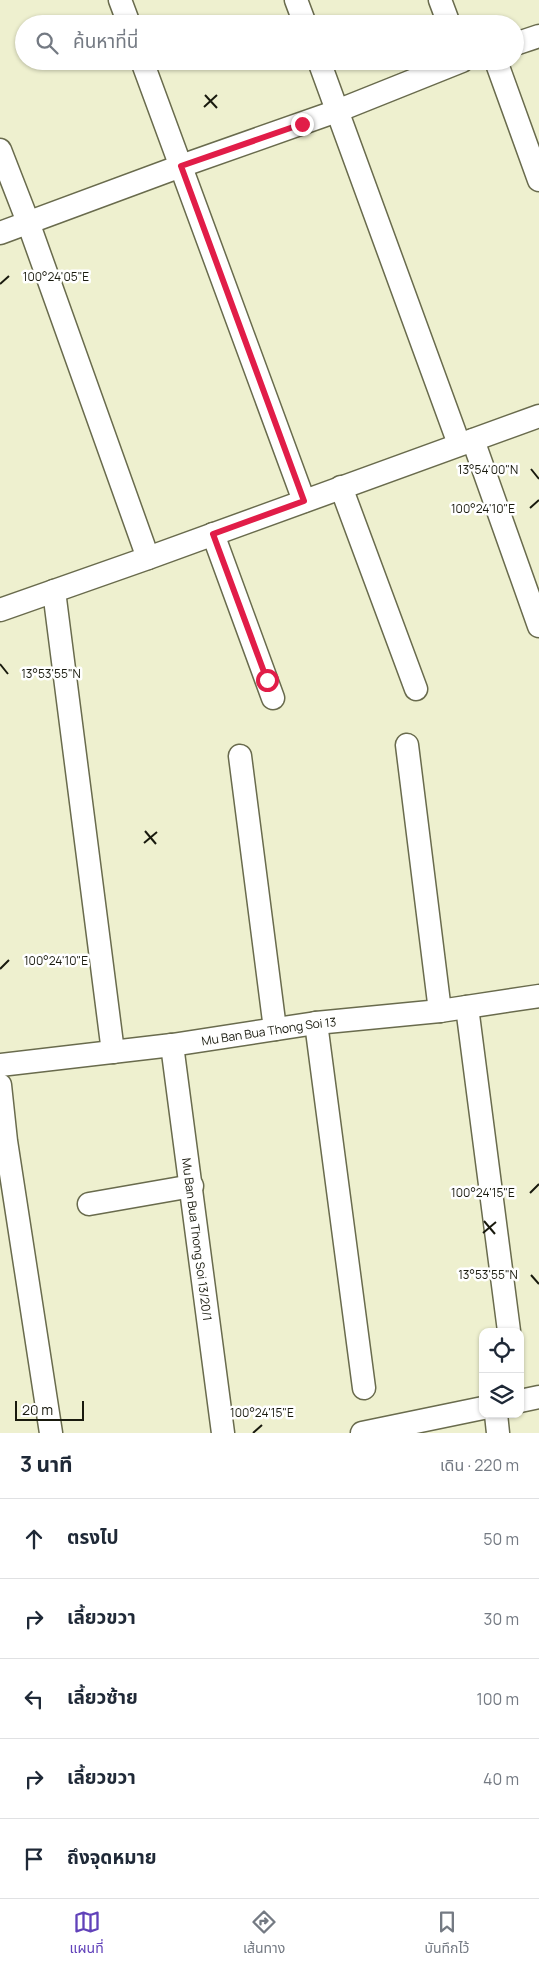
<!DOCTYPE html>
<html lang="th">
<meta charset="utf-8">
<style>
:root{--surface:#fff;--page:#f6f6f7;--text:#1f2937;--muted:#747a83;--line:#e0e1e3;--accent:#6142ba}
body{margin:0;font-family:Manrope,"Noto Sans Thai",sans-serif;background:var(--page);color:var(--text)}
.controls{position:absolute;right:15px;bottom:15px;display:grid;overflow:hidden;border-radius:10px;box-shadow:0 1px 4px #0004}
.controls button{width:45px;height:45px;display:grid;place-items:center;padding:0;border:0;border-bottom:1px solid var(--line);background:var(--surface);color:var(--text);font:25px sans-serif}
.scale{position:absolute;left:15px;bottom:12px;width:69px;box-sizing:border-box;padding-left:5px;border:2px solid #191a0e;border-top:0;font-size:14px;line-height:18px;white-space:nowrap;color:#191a0e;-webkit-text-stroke:4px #fff;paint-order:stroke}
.stop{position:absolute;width:15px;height:15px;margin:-11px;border:4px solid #e11d48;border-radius:50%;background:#fff}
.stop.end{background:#e11d48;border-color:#fff;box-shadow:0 1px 5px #0008}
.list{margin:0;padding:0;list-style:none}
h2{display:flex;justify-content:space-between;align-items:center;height:65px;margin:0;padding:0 20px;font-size:21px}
h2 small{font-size:16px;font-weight:400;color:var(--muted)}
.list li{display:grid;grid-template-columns:32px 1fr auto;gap:15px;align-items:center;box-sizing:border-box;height:80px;padding:0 20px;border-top:1px solid var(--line)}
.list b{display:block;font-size:19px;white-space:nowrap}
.list em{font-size:16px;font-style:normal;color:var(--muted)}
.icon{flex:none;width:28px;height:28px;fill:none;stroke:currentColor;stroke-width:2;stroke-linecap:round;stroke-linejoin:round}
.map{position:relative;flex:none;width:539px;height:1433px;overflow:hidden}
.search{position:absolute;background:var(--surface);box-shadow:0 1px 4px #0004;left:15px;right:15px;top:15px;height:55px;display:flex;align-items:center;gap:12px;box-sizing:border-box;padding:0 18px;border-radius:28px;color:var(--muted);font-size:19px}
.sheet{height:465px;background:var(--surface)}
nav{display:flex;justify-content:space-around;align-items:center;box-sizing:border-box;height:70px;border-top:1px solid var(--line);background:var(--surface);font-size:14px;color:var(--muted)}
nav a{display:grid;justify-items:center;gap:2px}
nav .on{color:var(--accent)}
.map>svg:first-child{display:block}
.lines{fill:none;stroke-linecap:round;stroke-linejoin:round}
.minor-casing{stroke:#696b4d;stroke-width:25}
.minor{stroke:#fff;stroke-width:22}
.route{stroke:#e11d48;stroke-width:6}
.ticks{fill:none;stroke:#191a0e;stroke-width:2}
.labels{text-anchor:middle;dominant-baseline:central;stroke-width:5;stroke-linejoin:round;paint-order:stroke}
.street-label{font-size:12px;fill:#191a0e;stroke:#fff}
.ticks-label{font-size:12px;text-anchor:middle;fill:#191a0e;stroke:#fff;stroke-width:5;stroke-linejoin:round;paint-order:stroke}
</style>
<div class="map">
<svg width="539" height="1433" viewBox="0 0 539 1433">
<rect width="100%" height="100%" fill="#eef0cf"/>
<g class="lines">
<defs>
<g id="minor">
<path d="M 120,0 L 129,24"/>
<path d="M 296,0 L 305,24"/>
<path d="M 440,0 L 449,24"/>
<path d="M 515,44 L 539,36"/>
<path d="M 142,61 L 304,501"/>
<path d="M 319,61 L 459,444"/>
<path d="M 496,61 L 539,180"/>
<path d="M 0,150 L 28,222 L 148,558"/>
<path d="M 0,233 L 181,166 L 337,111 L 462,61"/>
<path d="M 473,440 L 539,626"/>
<path d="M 341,487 L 416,689"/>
<path d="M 213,534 L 273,698"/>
<path d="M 54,591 L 113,1052"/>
<path d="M 0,610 L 148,558 L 539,416"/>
<path d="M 407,745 L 440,1011"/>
<path d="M 240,756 L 275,1029"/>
<path d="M 467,1007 L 509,1331"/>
<path d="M 316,1023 L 364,1388"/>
<path id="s1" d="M 172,1045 L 223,1433"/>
<path id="s2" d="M 0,1065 L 172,1045 L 316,1023 L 440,1011 L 539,996"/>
<path d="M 0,1085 L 6,1141 L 51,1433"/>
<path d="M 89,1204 L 192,1186"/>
<path d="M 520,1401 L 539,1397"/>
<path d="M 496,1414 L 498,1433"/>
<path d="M 362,1433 L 483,1408"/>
</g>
</defs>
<!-- minor casing -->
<use href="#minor" class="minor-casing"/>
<!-- minor -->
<use href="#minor" class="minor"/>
</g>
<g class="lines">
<!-- route -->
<path class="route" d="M 267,680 L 213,534 L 304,501 L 181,166 L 302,124"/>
</g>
<!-- ticks -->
<path class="ticks" d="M 205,95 L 217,108M 204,107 L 217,95M 0,284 L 9,276M 531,469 L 539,479M 530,508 L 539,500M 0,664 L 8,674M 145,831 L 156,844M 144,843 L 157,832M 0,969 L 9,960M 530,1193 L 539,1184M 484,1221 L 495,1234M 483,1233 L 496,1222M 531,1275 L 539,1284M 253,1433 L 262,1425"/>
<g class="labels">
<!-- street labels -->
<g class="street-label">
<text stroke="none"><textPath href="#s2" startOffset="271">Mu Ban Bua Thong Soi 13</textPath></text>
<text stroke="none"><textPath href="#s1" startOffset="196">Mu Ban Bua Thong Soi 13/20/1</textPath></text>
</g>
</g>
<g class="ticks-label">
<text x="56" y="281">100°24'05"E</text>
<text x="488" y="474">13°54'00"N</text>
<text x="483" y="513">100°24'10"E</text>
<text x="51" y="678">13°53'55"N</text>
<text x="56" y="965">100°24'10"E</text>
<text x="483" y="1197">100°24'15"E</text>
<text x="488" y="1279">13°53'55"N</text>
<text x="262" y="1417">100°24'15"E</text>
</g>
</svg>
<div class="controls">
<button><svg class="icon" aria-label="locate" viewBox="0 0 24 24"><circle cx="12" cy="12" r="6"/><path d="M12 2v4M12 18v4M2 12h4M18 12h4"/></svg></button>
<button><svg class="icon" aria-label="layers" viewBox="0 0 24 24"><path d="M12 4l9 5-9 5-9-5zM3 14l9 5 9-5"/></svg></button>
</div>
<div class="scale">20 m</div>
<div class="stop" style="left:267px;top:680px"></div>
<div class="stop end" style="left:302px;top:124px"></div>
<div class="search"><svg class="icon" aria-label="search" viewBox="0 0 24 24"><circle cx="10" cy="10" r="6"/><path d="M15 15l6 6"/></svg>ค้นหาที่นี่</div>
</div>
<section class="sheet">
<h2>3 นาที<small>เดิน · 220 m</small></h2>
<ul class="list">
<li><svg class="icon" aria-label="ahead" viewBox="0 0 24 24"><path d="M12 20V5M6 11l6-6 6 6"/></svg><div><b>ตรงไป</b></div><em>50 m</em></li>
<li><svg class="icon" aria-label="right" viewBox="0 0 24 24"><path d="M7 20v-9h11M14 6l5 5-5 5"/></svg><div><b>เลี้ยวขวา</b></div><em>30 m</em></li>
<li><svg class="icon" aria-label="left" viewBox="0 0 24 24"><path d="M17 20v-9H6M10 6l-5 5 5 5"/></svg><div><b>เลี้ยวซ้าย</b></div><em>100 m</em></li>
<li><svg class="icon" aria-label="right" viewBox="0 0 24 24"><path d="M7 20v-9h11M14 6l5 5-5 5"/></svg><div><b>เลี้ยวขวา</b></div><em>40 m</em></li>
<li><svg class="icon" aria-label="arrive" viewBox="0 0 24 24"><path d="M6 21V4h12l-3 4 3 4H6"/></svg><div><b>ถึงจุดหมาย</b></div></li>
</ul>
</section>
<nav>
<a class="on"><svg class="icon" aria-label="map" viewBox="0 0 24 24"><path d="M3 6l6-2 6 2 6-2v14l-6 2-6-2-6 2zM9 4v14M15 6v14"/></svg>แผนที่</a>
<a><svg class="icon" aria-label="directions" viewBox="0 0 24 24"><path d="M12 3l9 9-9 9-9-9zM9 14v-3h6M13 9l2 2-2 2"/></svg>เส้นทาง</a>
<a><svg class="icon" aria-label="saved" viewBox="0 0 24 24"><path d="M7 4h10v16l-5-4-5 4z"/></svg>บันทึกไว้</a>
</nav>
